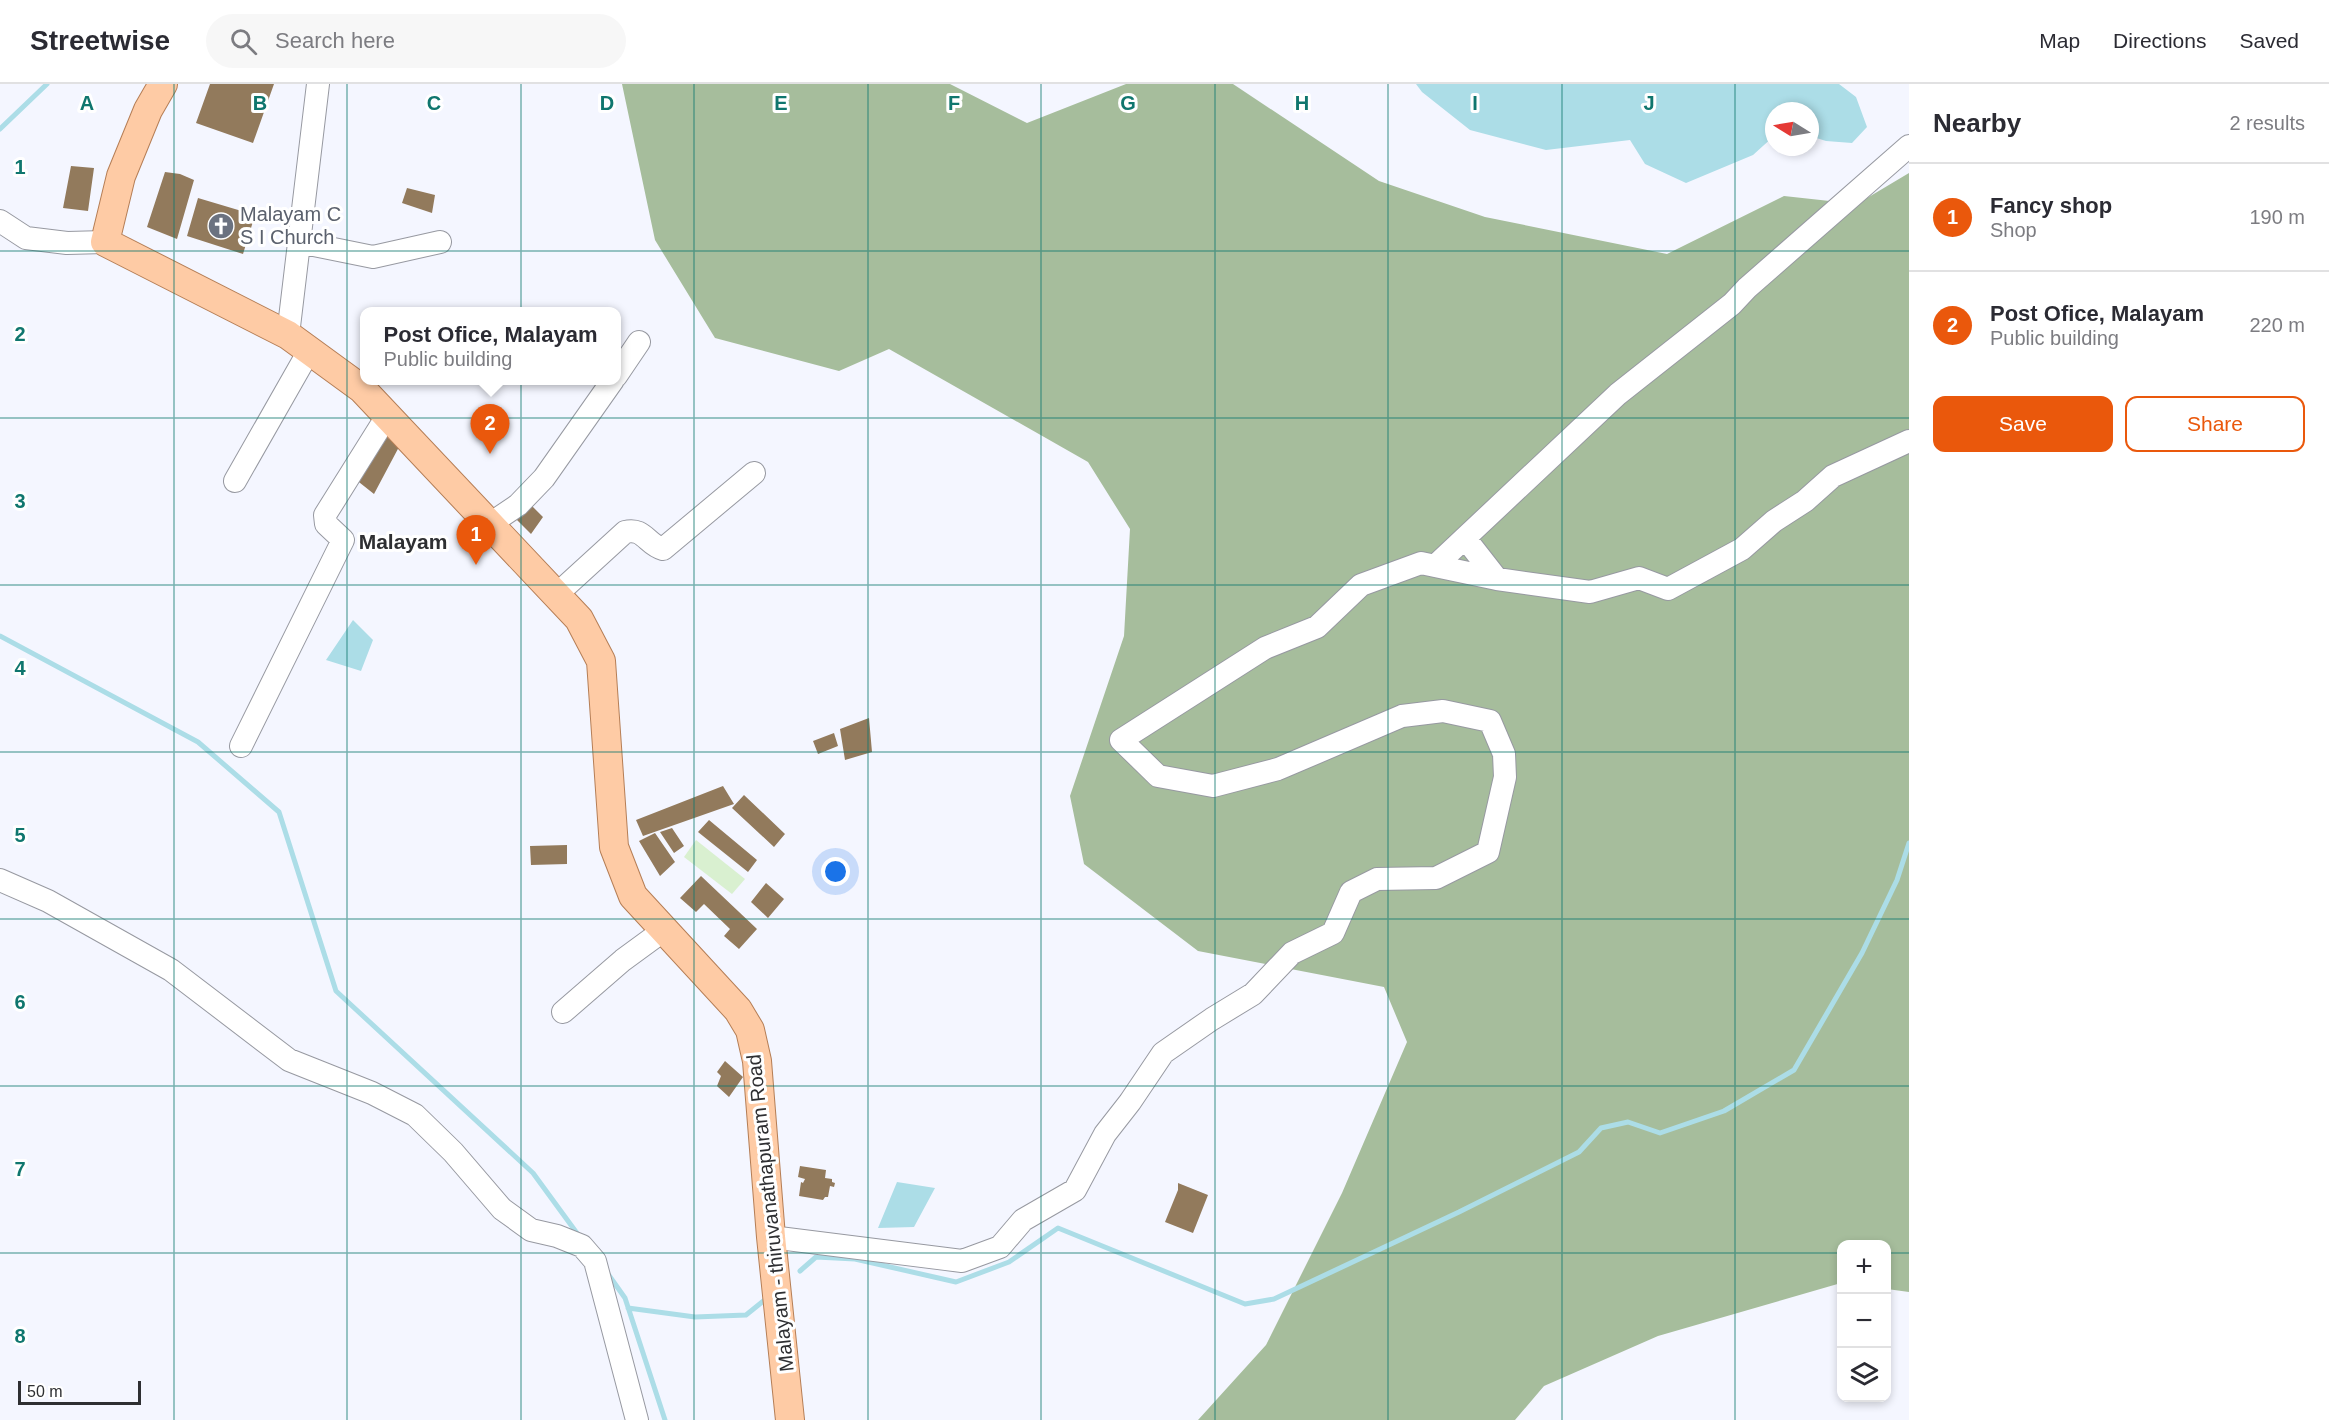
<!DOCTYPE html>
<meta charset="utf-8">
<style>
:root{--surface:#fff;--page:#f7f7f7;--text:#2b2b33;--muted:#7c7c81;--line:#e1e1e2;--accent:#ea580c}
body{margin:0;font-family:Helvetica,sans-serif;background:var(--page);color:var(--text)}
.controls{position:absolute;right:18px;bottom:18px;display:grid;overflow:hidden;border-radius:12px;box-shadow:0 3px 9px #0003}
.controls button{width:54px;height:54px;display:grid;place-items:center;padding:0;border:0;border-bottom:2px solid var(--line);background:var(--surface);color:var(--text);font:30px sans-serif}
.compass{position:absolute;left:1765px;top:18px;width:54px;height:54px;border-radius:50%;background:var(--surface);box-shadow:0 3px 9px #0003;rotate:281deg}
.scale{position:absolute;left:18px;bottom:15px;width:123px;box-sizing:border-box;padding-left:6px;border:3px solid #2e2f32;border-top:0;font-size:16px;line-height:21px;white-space:nowrap;color:#2e2f32;-webkit-text-stroke:4px #fff;paint-order:stroke}
.you{position:absolute;left:836px;top:788px;width:21px;height:21px;margin:-15px;border:4px solid #fff;border-radius:50%;background:#1a73e8;box-shadow:0 0 0 9px #1a73e833}
.badge{display:grid;place-items:center;width:39px;height:39px;border-radius:50%;background:var(--accent);color:#fff;font-size:20px;font-weight:700}
.pin{position:absolute;translate:-50% -50px;filter:drop-shadow(0 2px 3px #0008)}
.pin::after{content:'';position:absolute;top:32px;width:21px;height:18px;background:inherit;clip-path:polygon(0 0,100% 0,50% 100%)}
.popup{position:absolute;left:360px;top:223px;width:261px;height:78px;box-sizing:border-box;display:grid;place-content:center;border-radius:12px;background:var(--surface);filter:drop-shadow(0 2px 4px #0005);font-size:20px;white-space:nowrap;color:var(--muted)}
.popup b{font-size:22px;color:var(--text)}
.popup::after{content:'';position:absolute;left:50%;top:100%;margin-left:-12px;border:12px solid transparent;border-top-color:var(--surface)}
.list{margin:0;padding:0;list-style:none}
h2{display:flex;justify-content:space-between;align-items:center;height:78px;margin:0;padding:0 24px;font-size:26px}
h2 small{font-size:20px;font-weight:400;color:var(--muted)}
.list li{display:grid;grid-template-columns:39px 1fr auto;gap:18px;align-items:center;box-sizing:border-box;height:108px;padding:0 24px;border-top:2px solid var(--line)}
.list b{display:block;font-size:22px;white-space:nowrap}
.list p{margin:0;font-size:20px;white-space:nowrap;color:var(--muted)}
.list em{font-size:20px;font-style:normal;color:var(--muted)}
.actions{display:flex;gap:12px;padding:18px 24px}
.actions a{flex:1;padding:14px 0;border:2px solid var(--accent);border-radius:12px;text-align:center;font-size:21px;color:var(--accent)}
.actions .main{background:var(--accent);color:#fff}
.icon{flex:none;width:33px;height:33px;fill:none;stroke:currentColor;stroke-width:2;stroke-linecap:round;stroke-linejoin:round}
.map{position:relative;flex:none;width:1909px;height:1336px;overflow:hidden}
header{display:flex;align-items:center;gap:36px;box-sizing:border-box;height:84px;padding:0 30px;background:var(--surface);border-bottom:2px solid var(--line)}
header strong{font-size:28px}
nav{display:flex;gap:33px;margin-inline-start:auto;font-size:21px}
.search{width:420px;height:54px;background:var(--page);display:flex;align-items:center;gap:15px;box-sizing:border-box;padding:0 21px;border-radius:33px;color:var(--muted);font-size:22px}
main{display:flex}
aside{flex:1;background:var(--surface)}
.map>svg:first-child{display:block}
.green{fill:#d9f0d0}
.forest{fill:#a6bd9c}
.water{fill:#acdde7}
.lines{fill:none;stroke-linecap:round;stroke-linejoin:round}
.stream{stroke:#acdde7;stroke-width:5}
.building{fill:#927a5c}
.minor-casing{stroke:#9799a1;stroke-width:24}
.major-casing{stroke:#b57e56;stroke-width:30}
.minor{stroke:#fff;stroke-width:22}
.major{stroke:#fecba5;stroke-width:28}
.grid{fill:none;stroke:#0f766e;stroke-width:1.5;stroke-opacity:0.55}
.labels{text-anchor:middle;dominant-baseline:central;stroke-width:6;stroke-linejoin:round;paint-order:stroke}
.worship-label{font-size:20px;fill:#5b616d;stroke:#fff;text-anchor:start}
.street-label{font-size:20px;fill:#2e2f32;stroke:#fff}
.neighbourhood-label{font-size:21px;font-weight:bold;fill:#2e2f32;stroke:#fff}
.grid-label{font-size:20px;text-anchor:middle;font-weight:bold;fill:#0f766e;stroke:#fff;stroke-width:6;stroke-linejoin:round;paint-order:stroke}
</style>
<header>
<strong>Streetwise</strong>
<div class="search"><svg class="icon" aria-label="search" viewBox="0 0 24 24"><circle cx="10" cy="10" r="6"/><path d="M15 15l6 6"/></svg>Search here</div>
<nav><a>Map</a><a>Directions</a><a>Saved</a></nav>
</header>
<main>
<div class="map">
<svg width="1909" height="1336" viewBox="0 0 1909 1336">
<rect width="100%" height="100%" fill="#f4f6ff"/>
<!-- green -->
<path class="green" d="M 696,756 L 745,795 L 732,810 L 684,773 Z"/>
<!-- forest -->
<path class="forest" d="M 622,0 L 950,0 L 1027,39 L 1126,0 L 1233,0 L 1379,97 L 1485,133 L 1667,170 L 1784,112 L 1857,120 L 1909,89 L 1909,1208 L 1887,1205 L 1886,1160 L 1842,1160 L 1841,1199 L 1658,1252 L 1544,1302 L 1515,1336 L 1198,1336 L 1266,1261 L 1342,1109 L 1407,958 L 1384,903 L 1198,867 L 1084,780 L 1070,712 L 1124,552 L 1130,445 L 1088,378 L 889,265 L 839,287 L 715,254 L 655,156 Z"/>
<!-- water -->
<path class="water" d="M 1416,0 L 1839,0 L 1856,13 L 1867,43 L 1852,59 L 1826,57 L 1810,52 L 1810,27 L 1774,27 L 1774,52 L 1753,71 L 1686,99 L 1645,80 L 1630,56 L 1546,66 L 1470,46 L 1422,8 Z
M 353,536 L 373,556 L 361,587 L 326,576 Z
M 897,1098 L 935,1104 L 914,1143 L 878,1144 Z"/>
<g class="lines">
<!-- stream -->
<path class="stream" d="M 0,45 L 47,0
M 0,552 L 198,658 L 279,728 L 336,907 L 533,1089 L 579,1152
M 800,1187 L 816,1173 L 855,1175 L 956,1198 L 1009,1178 L 1058,1144 L 1245,1220 L 1274,1215 L 1459,1128 L 1579,1068 L 1601,1044 L 1628,1038 L 1660,1049 L 1724,1027 L 1794,986 L 1862,869 L 1897,796 L 1909,759
M 608,1190 L 625,1214 L 665,1336
M 628,1224 L 695,1233 L 746,1231 L 767,1214"/>
</g>
<!-- building -->
<path class="building" d="M 210,0 L 274,0 L 253,59 L 196,39 Z
M 71,82 L 94,84 L 88,127 L 63,124 Z
M 165,88 L 180,90 L 194,96 L 177,155 L 147,143 Z
M 407,104 L 435,111 L 432,129 L 402,119 Z
M 198,114 L 255,131 L 243,170 L 187,152 Z
M 379,349 L 400,361 L 374,410 L 350,391 Z
M 525,415 L 543,433 L 531,450 L 510,429 Z
M 869,634 L 872,668 L 845,676 L 840,645 Z
M 834,649 L 838,662 L 818,670 L 813,657 Z
M 723,702 L 734,720 L 643,752 L 636,736 Z
M 744,711 L 785,750 L 774,763 L 732,724 Z
M 709,736 L 757,776 L 748,788 L 698,748 Z
M 672,744 L 684,762 L 674,769 L 660,748 Z
M 655,749 L 675,778 L 660,792 L 639,757 Z
M 567,761 L 567,780 L 531,781 L 530,762 Z
M 701,792 L 757,845 L 739,865 L 724,852 L 730,845 L 704,820 L 696,828 L 680,814 Z
M 766,799 L 784,815 L 768,834 L 751,818 Z
M 725,977 L 743,993 L 729,1013 L 717,1002 L 721,992 L 717,988 Z
M 800,1082 L 826,1086 L 825,1094 L 832,1095 L 832,1098 L 835,1099 L 834,1103 L 830,1102 L 828,1113 L 825,1113 L 823,1116 L 799,1112 L 801,1098 L 803,1099 L 805,1095 L 798,1093 Z
M 1178,1099 L 1208,1111 L 1193,1149 L 1165,1138 L 1178,1106 Z"/>
<g class="lines">
<defs>
<path id="minor" d="M 0,137 L 26,154 L 67,159 L 105,158
M 299,158 L 373,173 L 440,158
M 288,251 L 318,0
M 616,292 L 639,258
M 235,397 L 309,267
M 490,440 L 518,421 L 544,394 L 613,296
M 1465,454 L 1497,495
M 1435,482 L 1618,310 L 1732,220 L 1747,204 L 1909,62
M 556,511 L 625,448 C 644,443 647,461 663,465 L 754,389
M 241,662 L 343,456 L 326,440 L 325,431 L 387,332
M 0,796 L 48,817 L 171,886 L 289,976 L 372,1009 L 415,1031 L 453,1068 L 502,1125 L 531,1146 L 557,1152 L 582,1162 L 595,1177 L 637,1336
M 563,928 L 623,876 L 664,846
M 771,1153 L 962,1177 L 1000,1163 L 1023,1136 L 1075,1106 L 1105,1050 L 1130,1018 L 1163,969 L 1212,935 L 1253,910 L 1292,869 L 1333,849 L 1351,808 L 1377,795 L 1436,794 L 1488,768 L 1505,693 L 1504,670 L 1490,637 L 1443,627 L 1402,632 L 1278,685 L 1213,702 L 1158,692 L 1121,656 L 1265,564 L 1317,543 L 1361,501 L 1421,479 L 1497,495 L 1590,508 L 1639,494 L 1668,505 L 1742,465 L 1774,437 L 1805,417 L 1833,392 L 1909,357"/>
<path id="major" d="M 163,0 L 148,26 L 121,92 L 105,158 L 288,251 L 362,305 L 579,535 L 601,577 L 614,763 L 633,812 L 738,926 L 750,946 L 757,977 L 771,1153 L 790,1336"/>
</defs>
<!-- minor casing -->
<use href="#minor" class="minor-casing"/>
<!-- major casing -->
<use href="#major" class="major-casing"/>
<!-- minor -->
<use href="#minor" class="minor"/>
<!-- major -->
<use href="#major" class="major"/>
</g>
<!-- grid -->
<path class="grid" d="M 174,0 L 174,1336M 347,0 L 347,1336M 521,0 L 521,1336M 694,0 L 694,1336M 868,0 L 868,1336M 1041,0 L 1041,1336M 1215,0 L 1215,1336M 1388,0 L 1388,1336M 1562,0 L 1562,1336M 1735,0 L 1735,1336M 0,167 L 1909,167M 0,334 L 1909,334M 0,501 L 1909,501M 0,668 L 1909,668M 0,835 L 1909,835M 0,1002 L 1909,1002M 0,1169 L 1842,1169M 1886,1169 L 1909,1169"/>
<!-- icons -->
<defs>
<symbol id="church-disc" viewBox="-11 -11 22 22"><circle r="9.5" fill="#6b7280" stroke="#fff"/><path d="M-1.2-6h2.4v3.5h3.3v2.4h-3.3V6h-2.4V-.1h-3.3v-2.4h3.3Z" fill="#fff"/></symbol>
</defs>
<g fill-rule="evenodd">
<use href="#church-disc" x="206" y="127" width="30" height="30"/>
</g>
<g class="labels">
<!-- worship labels -->
<g class="worship-label">
<text x="240" y="130">Malayam C<tspan x="240" dy="23">S I Church</tspan></text>
</g>
<!-- street labels -->
<g class="street-label">
<text transform="translate(770 1129) rotate(-96)">Malayam - thiruvanathapuram Road</text>
</g>
<!-- neighbourhood labels -->
<g class="neighbourhood-label">
<text x="403" y="457">Malayam</text>
</g>
</g>
<g class="grid-label">
<text x="87" y="26">A</text>
<text x="260" y="26">B</text>
<text x="434" y="26">C</text>
<text x="607" y="26">D</text>
<text x="781" y="26">E</text>
<text x="954" y="26">F</text>
<text x="1128" y="26">G</text>
<text x="1302" y="26">H</text>
<text x="1475" y="26">I</text>
<text x="1649" y="26">J</text>
<text x="20" y="90">1</text>
<text x="20" y="257">2</text>
<text x="20" y="424">3</text>
<text x="20" y="591">4</text>
<text x="20" y="758">5</text>
<text x="20" y="925">6</text>
<text x="20" y="1092">7</text>
<text x="20" y="1259">8</text>
</g>
</svg>
<div class="controls">
<button>+</button>
<button>−</button>
<button><svg class="icon" aria-label="layers" viewBox="0 0 24 24"><path d="M12 4l9 5-9 5-9-5zM3 14l9 5 9-5"/></svg></button>
</div>
<svg class="compass" viewBox="-18 -18 36 36"><path d="M0-13l5 13h-10z" fill="#e53935"/><path d="M0 13l5-13h-10z" fill="#7c7c81"/></svg>
<div class="scale">50 m</div>
<div class="you"></div>
<div class="pin badge" style="left:476px;top:481px">1</div>
<div class="pin badge" style="left:490px;top:370px">2</div>
<div class="popup"><b>Post Ofice, Malayam</b>Public building</div>
</div>
<aside>
<h2>Nearby<small>2 results</small></h2>
<ul class="list">
<li><span class="badge">1</span><div><b>Fancy shop</b><p>Shop</p></div><em>190 m</em></li>
<li><span class="badge">2</span><div><b>Post Ofice, Malayam</b><p>Public building</p></div><em>220 m</em></li>
</ul>
<div class="actions"><a class="main">Save</a><a>Share</a></div>
</aside>
</main>
